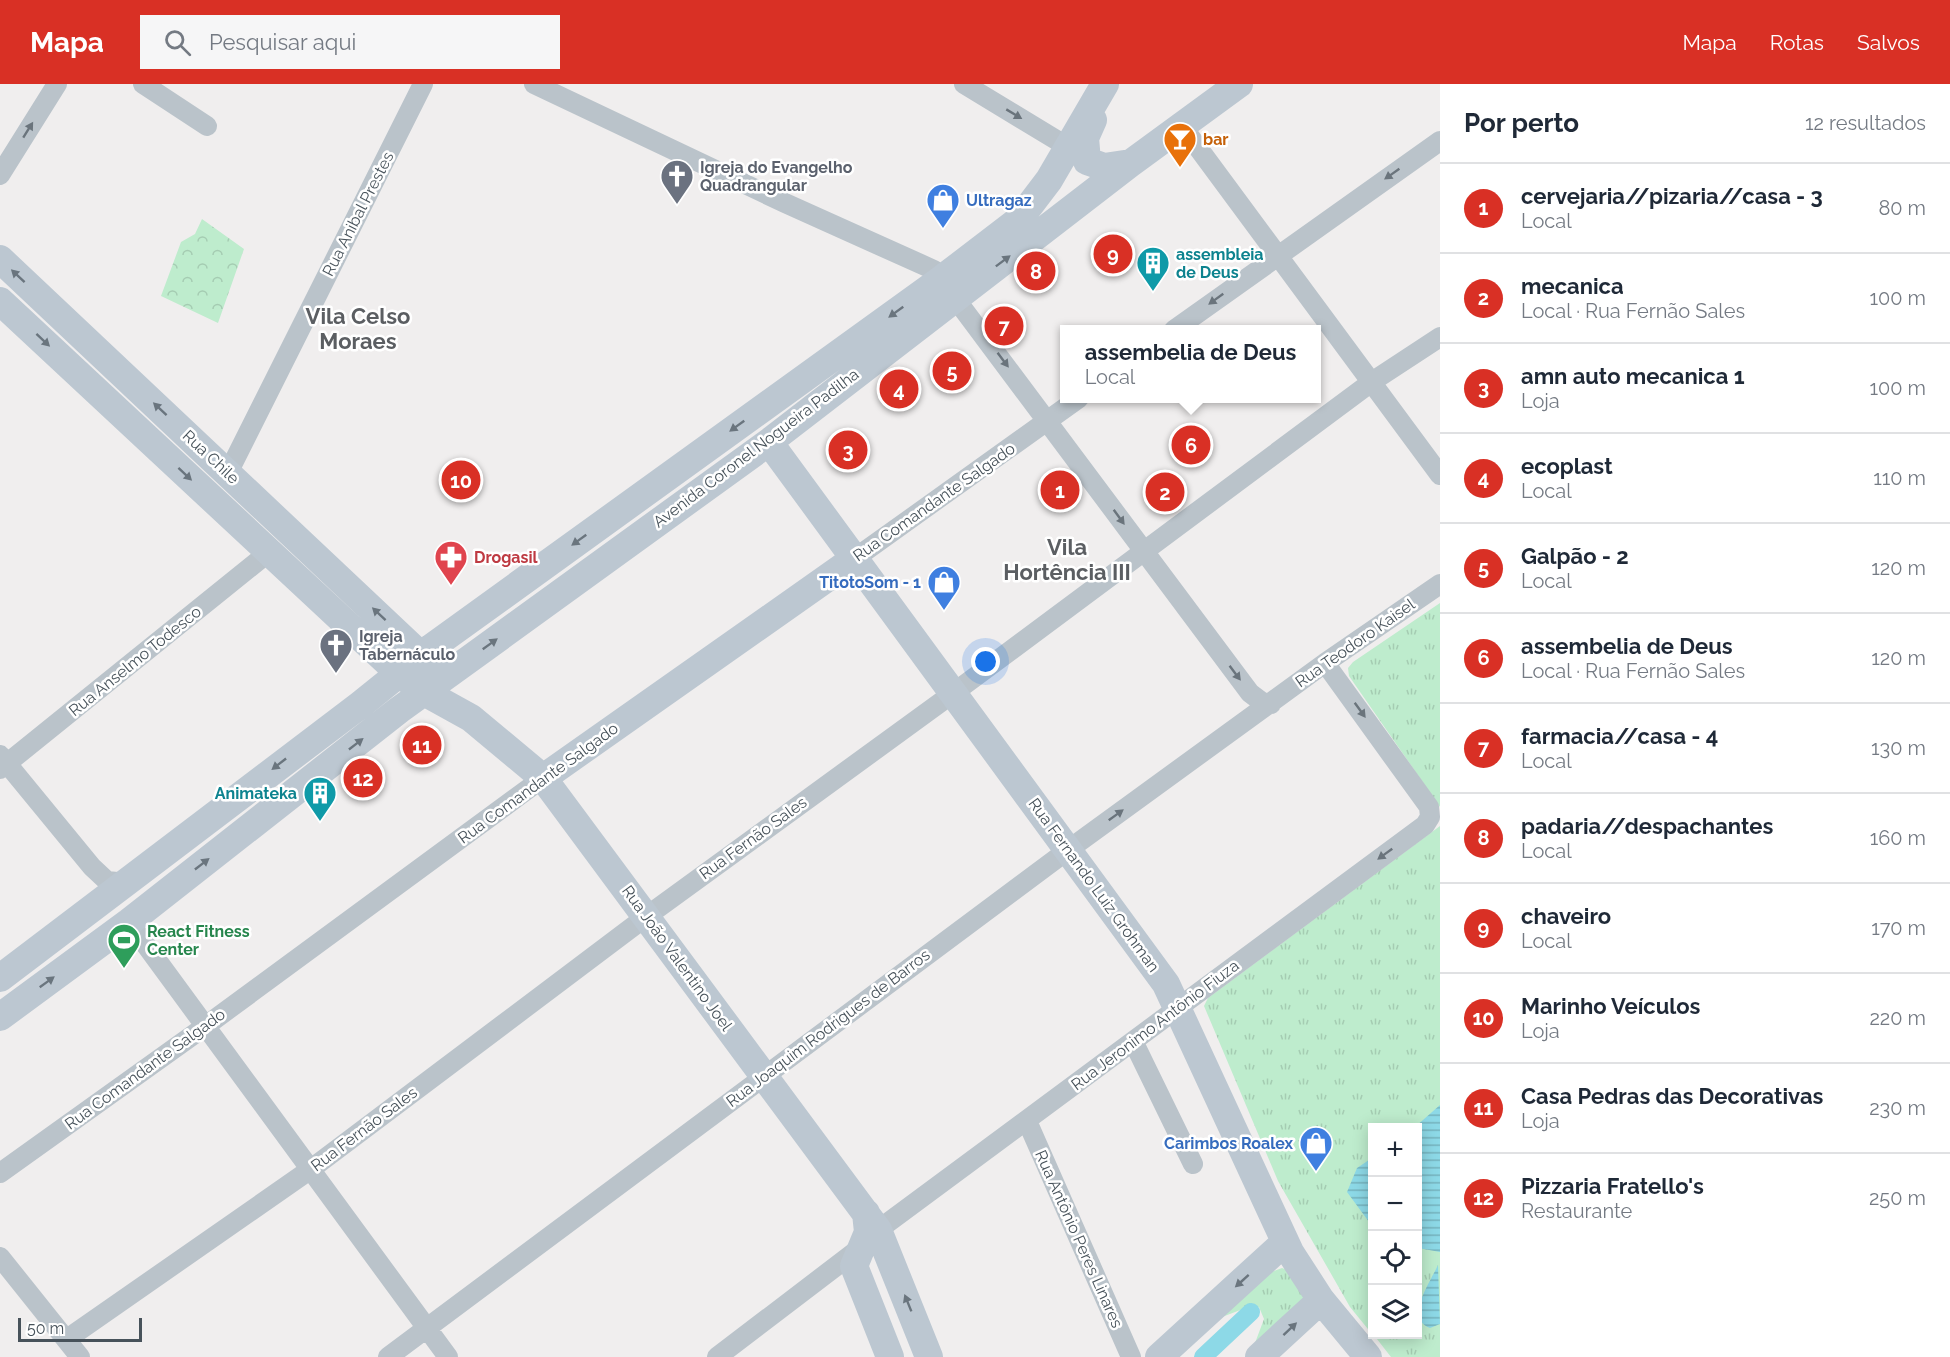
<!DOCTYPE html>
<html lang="pt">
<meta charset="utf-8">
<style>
:root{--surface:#fff;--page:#f6f6f7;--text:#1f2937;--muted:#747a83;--line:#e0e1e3;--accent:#d93025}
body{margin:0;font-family:Raleway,sans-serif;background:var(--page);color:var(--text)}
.controls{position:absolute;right:18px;bottom:18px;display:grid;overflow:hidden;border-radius:0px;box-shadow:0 3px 15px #0003}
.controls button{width:54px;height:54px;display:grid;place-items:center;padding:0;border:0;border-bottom:2px solid var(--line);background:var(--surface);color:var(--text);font:30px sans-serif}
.scale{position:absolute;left:18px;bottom:15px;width:124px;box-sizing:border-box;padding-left:6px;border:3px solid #47525a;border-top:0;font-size:16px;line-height:21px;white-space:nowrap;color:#47525a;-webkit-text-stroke:4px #fff;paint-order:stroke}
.you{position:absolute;left:986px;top:578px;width:21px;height:21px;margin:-15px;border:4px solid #fff;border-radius:50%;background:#1a73e8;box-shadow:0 0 0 9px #1a73e833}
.badge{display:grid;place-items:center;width:39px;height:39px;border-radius:50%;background:var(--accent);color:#fff;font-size:20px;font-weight:700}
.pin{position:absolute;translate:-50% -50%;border:3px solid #fff;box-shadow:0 2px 6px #0006}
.popup{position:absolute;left:1060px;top:241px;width:261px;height:78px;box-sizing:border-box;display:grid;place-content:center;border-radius:0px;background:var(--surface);filter:drop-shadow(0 2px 4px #0005);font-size:20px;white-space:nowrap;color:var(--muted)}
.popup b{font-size:22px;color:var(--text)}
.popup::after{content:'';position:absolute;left:50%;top:100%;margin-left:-12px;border:12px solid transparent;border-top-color:var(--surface)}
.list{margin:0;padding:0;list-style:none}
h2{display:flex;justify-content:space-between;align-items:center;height:78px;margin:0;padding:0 24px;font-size:26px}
h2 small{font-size:20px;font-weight:400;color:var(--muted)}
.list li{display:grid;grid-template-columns:39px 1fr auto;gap:18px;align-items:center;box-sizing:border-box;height:90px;padding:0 24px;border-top:2px solid var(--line)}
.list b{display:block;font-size:22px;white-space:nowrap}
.list p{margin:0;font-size:20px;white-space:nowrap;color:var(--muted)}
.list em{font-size:20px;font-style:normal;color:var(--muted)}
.icon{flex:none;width:33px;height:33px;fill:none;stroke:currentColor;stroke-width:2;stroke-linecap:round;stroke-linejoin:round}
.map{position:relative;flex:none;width:1440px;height:1273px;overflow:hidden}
header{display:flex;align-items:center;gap:36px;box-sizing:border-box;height:84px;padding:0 30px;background:var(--accent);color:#fff}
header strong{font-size:28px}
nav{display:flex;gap:33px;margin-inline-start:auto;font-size:21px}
.search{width:420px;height:54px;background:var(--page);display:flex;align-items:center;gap:15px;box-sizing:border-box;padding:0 21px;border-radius:0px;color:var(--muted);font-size:22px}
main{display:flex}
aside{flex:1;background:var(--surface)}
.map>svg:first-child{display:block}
.forest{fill:url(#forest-crowns)}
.park{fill:url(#park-tufts)}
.water{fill:url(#water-rules)}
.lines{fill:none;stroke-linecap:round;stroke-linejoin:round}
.canal{stroke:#8dd9e7;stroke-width:18}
.street{stroke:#bac3ca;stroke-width:20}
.secondary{stroke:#bcc7d1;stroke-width:28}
.oneway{fill:#6a747c}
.oneway2{fill:#6a757e}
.labels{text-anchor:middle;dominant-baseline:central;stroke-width:5;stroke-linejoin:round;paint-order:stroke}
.food-label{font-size:16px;font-weight:bold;fill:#c56008;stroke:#fff;text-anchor:start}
.worship-label{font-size:16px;font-weight:bold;fill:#5b616d;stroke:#fff;text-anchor:start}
.shop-label{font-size:16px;font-weight:bold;fill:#366cbe;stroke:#fff;text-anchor:end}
.street-label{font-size:16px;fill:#47525a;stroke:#fff}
.culture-label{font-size:16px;font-weight:bold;fill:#0d838f;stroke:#fff;text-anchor:start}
.health-label{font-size:16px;font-weight:bold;fill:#be3a42;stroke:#fff;text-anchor:start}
.leisure-label{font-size:16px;font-weight:bold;fill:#27864d;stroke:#fff;text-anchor:start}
.district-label{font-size:22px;font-weight:bold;fill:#5b5e62;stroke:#fff}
</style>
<header>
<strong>Mapa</strong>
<div class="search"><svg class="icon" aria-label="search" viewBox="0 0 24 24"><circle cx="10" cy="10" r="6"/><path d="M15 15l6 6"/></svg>Pesquisar aqui</div>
<nav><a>Mapa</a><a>Rotas</a><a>Salvos</a></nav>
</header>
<main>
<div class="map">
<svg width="1440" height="1273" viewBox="0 0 1440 1273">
<defs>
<pattern id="forest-crowns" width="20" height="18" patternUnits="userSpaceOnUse" patternTransform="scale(1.5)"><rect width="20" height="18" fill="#beeccd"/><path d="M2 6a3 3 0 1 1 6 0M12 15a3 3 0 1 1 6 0" fill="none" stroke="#a5ccb2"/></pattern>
<pattern id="park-tufts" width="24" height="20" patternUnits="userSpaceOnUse" patternTransform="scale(1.5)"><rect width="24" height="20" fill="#beeccd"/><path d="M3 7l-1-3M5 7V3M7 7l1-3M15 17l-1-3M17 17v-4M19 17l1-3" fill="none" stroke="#a5ccb2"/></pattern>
<pattern id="water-rules" width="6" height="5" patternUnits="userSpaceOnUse" patternTransform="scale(1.5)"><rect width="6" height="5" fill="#8dd9e7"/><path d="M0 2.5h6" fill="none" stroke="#75b3be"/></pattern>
</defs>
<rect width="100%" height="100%" fill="#f0eeee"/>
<!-- forest -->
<path class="forest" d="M 202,135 L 244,165 L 218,239 L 161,212 L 181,158 L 195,150 Z"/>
<!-- park -->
<path class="park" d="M 1440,519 L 1440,723 L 1349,592 L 1348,584 L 1353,578 Z
M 1440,742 L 1440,1273 L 1391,1273 L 1373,1250 L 1418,1250 L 1418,1044 L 1372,1044 L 1372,1250 L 1350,1223 L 1278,1097 L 1204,922 L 1208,914 Z
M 1282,1184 L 1297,1190 L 1305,1215 L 1252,1267 L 1264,1235 L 1259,1223 L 1243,1225 L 1222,1233 L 1263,1191 Z"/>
<!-- water -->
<path class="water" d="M 1440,1021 L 1440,1168 L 1418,1164 L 1418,1044 L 1415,1043 Z
M 1372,1074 L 1372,1142 L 1347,1108 L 1357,1084 Z
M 1438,1181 L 1440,1240 L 1430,1244 C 1404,1234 1430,1199 1438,1181 Z"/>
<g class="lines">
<!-- canal -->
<path class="canal" d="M 1203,1273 L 1251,1228"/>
<!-- street -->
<path class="street" d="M 143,0 L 207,42
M 534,0 L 785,119 L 934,186 L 1250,609 L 1262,618 L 1271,620
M 964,0 L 1068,63
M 1182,42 L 1440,391
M 0,91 L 57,0
M 1174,246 L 1440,57
M 228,389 L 423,0
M 854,475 L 1079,314
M 0,671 L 92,783 L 107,797 L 127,799
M 0,685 L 269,468
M 129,838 L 448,1273
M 1133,957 L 1193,1080
M 1027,1037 L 1131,1273
M 0,1089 L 207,941 L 543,694
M 878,1146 L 1425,741 L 1430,733 L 1429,723 L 1325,579
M 0,1173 L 80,1273
M 67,1255 L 311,1085 L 647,832 L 952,610 L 1373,297 L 1440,253
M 388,1273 L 1068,766 L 1325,579 L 1440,500
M 717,1273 L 860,1164"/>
<!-- secondary -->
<path class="secondary" d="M 1093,36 L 1085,54 L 1087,77 L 1104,83 L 1131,79
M 0,175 L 433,583
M 0,217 L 399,589 L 424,608 L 471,634 L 543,694 L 878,1146 L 929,1273
M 769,358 L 1166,900 L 1290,1168 L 1321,1216 L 1368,1273
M 543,694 L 854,475
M 0,894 L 360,621 L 432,563 L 943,194 L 1015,139 L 1030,121 L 1049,96 L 1105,0
M 0,933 L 129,838 L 399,626 L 769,358 L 1131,79 L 1239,0
M 866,1129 L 868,1148 L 854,1182 L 890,1273
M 1159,1273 L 1285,1158
M 1259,1273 L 1321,1216"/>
</g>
<!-- one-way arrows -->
<defs><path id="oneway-solid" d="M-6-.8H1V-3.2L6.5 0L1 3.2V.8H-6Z" transform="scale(1.5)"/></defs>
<g class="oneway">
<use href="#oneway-solid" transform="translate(1014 30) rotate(31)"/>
<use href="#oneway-solid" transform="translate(28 46) rotate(-58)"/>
<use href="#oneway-solid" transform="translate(1392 90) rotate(145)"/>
<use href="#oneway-solid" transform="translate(1216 215) rotate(144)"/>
<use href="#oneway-solid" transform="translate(1003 276) rotate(53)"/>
<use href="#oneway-solid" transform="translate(1119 433) rotate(54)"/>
<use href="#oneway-solid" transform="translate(1235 589) rotate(53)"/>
<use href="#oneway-solid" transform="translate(1360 626) rotate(54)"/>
<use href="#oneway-solid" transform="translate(1116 731) rotate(-36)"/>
<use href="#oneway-solid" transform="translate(1385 770) rotate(144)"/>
</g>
<g class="oneway2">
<use href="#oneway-solid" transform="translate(1003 177) rotate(-37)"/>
<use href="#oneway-solid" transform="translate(18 192) rotate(-137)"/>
<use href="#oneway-solid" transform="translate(896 228) rotate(144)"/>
<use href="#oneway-solid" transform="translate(43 256) rotate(43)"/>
<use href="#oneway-solid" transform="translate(160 325) rotate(-137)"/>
<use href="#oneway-solid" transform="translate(737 342) rotate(144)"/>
<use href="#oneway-solid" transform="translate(185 390) rotate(43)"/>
<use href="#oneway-solid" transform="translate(579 456) rotate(144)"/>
<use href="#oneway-solid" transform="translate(379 530) rotate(-137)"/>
<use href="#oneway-solid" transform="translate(490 560) rotate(-36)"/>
<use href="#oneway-solid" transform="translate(356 660) rotate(-38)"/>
<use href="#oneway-solid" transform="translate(279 680) rotate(142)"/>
<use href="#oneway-solid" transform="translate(202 780) rotate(-38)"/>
<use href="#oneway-solid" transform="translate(47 898) rotate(-36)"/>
<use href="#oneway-solid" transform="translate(1242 1197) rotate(138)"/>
<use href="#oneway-solid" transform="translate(908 1219) rotate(-112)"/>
<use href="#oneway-solid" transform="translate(1290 1245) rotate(-43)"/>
</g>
<!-- icons -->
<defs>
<symbol id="bar-pin" viewBox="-11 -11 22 30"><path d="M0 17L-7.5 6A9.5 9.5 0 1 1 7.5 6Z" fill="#e8710a" stroke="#fff"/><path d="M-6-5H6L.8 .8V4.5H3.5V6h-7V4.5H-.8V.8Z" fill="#fff"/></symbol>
<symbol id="church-pin" viewBox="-11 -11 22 30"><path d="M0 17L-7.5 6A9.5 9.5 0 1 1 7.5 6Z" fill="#6b7280" stroke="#fff"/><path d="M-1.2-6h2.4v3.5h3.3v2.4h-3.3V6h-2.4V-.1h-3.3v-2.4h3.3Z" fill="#fff"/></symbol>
<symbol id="shop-pin" viewBox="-11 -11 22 30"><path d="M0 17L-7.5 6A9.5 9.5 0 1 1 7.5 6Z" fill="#3f7fe0" stroke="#fff"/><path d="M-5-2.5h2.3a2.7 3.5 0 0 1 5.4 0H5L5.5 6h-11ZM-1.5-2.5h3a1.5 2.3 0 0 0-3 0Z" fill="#fff"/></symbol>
<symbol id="building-pin" viewBox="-11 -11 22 30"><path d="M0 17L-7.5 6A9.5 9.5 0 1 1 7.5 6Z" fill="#0f9aa8" stroke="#fff"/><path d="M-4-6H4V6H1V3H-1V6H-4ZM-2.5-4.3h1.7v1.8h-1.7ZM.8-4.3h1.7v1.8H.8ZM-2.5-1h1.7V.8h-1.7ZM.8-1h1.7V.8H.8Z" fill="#fff"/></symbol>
<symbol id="pharmacy-pin" viewBox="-11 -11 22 30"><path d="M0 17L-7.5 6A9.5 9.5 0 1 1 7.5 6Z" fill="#e0444e" stroke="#fff"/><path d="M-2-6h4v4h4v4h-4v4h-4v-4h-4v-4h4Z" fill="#fff"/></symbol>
<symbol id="stadium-pin" viewBox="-11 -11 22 30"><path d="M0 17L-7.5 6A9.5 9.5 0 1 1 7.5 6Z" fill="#2e9e5b" stroke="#fff"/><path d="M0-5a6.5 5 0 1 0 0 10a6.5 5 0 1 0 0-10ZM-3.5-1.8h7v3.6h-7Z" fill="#fff"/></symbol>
</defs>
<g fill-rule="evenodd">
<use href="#bar-pin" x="1161" y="36" width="38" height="52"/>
<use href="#church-pin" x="658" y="73" width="38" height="52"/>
<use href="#shop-pin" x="924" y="97" width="38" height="52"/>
<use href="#building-pin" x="1134" y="160" width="38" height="52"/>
<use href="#pharmacy-pin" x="432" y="454" width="38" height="52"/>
<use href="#shop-pin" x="925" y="479" width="38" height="52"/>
<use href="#church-pin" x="317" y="542" width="38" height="52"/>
<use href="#building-pin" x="301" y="690" width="38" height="52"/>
<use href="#stadium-pin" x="105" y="837" width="38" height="52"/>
<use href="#shop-pin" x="1297" y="1040" width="38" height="52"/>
</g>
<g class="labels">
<!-- food labels -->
<g class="food-label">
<text x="1203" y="55">bar</text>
</g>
<!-- worship labels -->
<g class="worship-label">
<text x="700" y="83">Igreja do Evangelho<tspan x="700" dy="18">Quadrangular</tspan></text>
<text x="359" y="552">Igreja<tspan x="359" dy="18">Tabernáculo</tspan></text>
</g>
<!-- shop labels -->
<g class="shop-label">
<text x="966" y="116" text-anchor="start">Ultragaz</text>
<text x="921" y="498">TitotoSom - 1</text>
<text x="1293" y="1059">Carimbos Roalex</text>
</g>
<!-- street labels -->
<g class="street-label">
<text transform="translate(358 130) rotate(-63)">Rua Anibal Prestes</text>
<text transform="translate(756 364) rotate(-37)">Avenida Coronel Nogueira Padilha</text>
<text transform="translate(211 373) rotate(43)">Rua Chile</text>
<text transform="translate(934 418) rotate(-35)">Rua Comandante Salgado</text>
<text transform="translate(1355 559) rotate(-35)">Rua Teodoro Kaisel</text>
<text transform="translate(135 577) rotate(-39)">Rua Anselmo Todesco</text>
<text transform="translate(538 699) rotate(-36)">Rua Comandante Salgado</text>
<text transform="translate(753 754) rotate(-36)">Rua Fernão Sales</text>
<text transform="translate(1094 801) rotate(54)">Rua Fernando Luiz Grohman</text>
<text transform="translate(677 874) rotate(54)">Rua João Valentino Joel</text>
<text transform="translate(1155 941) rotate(-37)">Rua Jeronimo Antônio Fiuza</text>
<text transform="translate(828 944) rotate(-37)">Rua Joaquim Rodrigues de Barros</text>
<text transform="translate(145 985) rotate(-36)">Rua Comandante Salgado</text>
<text transform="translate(364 1045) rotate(-37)">Rua Fernão Sales</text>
<text transform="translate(1079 1155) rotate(66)">Rua Antônio Peres Linares</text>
</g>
<!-- culture labels -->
<g class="culture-label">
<text x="1176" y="170">assembleia<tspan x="1176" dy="18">de Deus</tspan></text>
<text x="297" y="709" text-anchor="end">Animateka</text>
</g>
<!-- health labels -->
<g class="health-label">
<text x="474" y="473">Drogasil</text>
</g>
<!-- leisure labels -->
<g class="leisure-label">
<text x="147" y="847">React Fitness<tspan x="147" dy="18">Center</tspan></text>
</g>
<!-- district labels -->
<g class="district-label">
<text x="358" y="232">Vila Celso<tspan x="358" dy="25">Moraes</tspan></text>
<text x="1067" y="463">Vila<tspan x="1067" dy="25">Hortência III</tspan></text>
</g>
</g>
</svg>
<div class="controls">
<button>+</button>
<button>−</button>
<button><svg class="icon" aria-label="locate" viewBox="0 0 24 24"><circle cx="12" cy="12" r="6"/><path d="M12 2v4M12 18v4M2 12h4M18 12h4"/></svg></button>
<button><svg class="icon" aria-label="layers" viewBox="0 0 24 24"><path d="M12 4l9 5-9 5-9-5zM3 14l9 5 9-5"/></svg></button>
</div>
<div class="scale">50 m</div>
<div class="you"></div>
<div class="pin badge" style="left:1060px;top:406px">1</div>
<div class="pin badge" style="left:1165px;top:408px">2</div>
<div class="pin badge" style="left:848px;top:366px">3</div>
<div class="pin badge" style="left:899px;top:305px">4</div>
<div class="pin badge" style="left:952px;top:287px">5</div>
<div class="pin badge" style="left:1191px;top:361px">6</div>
<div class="popup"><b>assembelia de Deus</b>Local</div>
<div class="pin badge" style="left:1004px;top:242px">7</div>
<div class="pin badge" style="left:1036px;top:187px">8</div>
<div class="pin badge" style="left:1113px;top:170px">9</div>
<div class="pin badge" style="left:461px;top:396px">10</div>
<div class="pin badge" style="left:422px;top:661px">11</div>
<div class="pin badge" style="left:363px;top:694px">12</div>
</div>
<aside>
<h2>Por perto<small>12 resultados</small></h2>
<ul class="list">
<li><span class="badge">1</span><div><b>cervejaria//pizaria//casa - 3</b><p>Local</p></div><em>80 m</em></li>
<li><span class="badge">2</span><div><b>mecanica</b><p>Local · Rua Fernão Sales</p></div><em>100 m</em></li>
<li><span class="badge">3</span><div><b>amn auto mecanica 1</b><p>Loja</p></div><em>100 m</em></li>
<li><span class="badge">4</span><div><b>ecoplast</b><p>Local</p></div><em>110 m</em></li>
<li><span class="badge">5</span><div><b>Galpão - 2</b><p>Local</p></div><em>120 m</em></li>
<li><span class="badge">6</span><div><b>assembelia de Deus</b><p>Local · Rua Fernão Sales</p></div><em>120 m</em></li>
<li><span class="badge">7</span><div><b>farmacia//casa - 4</b><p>Local</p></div><em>130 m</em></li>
<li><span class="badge">8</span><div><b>padaria//despachantes</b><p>Local</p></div><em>160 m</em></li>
<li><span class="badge">9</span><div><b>chaveiro</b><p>Local</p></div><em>170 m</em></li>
<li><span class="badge">10</span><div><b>Marinho Veículos</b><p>Loja</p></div><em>220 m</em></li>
<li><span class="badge">11</span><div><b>Casa Pedras das Decorativas</b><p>Loja</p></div><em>230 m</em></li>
<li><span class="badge">12</span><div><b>Pizzaria Fratello's</b><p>Restaurante</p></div><em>250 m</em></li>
</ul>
</aside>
</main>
